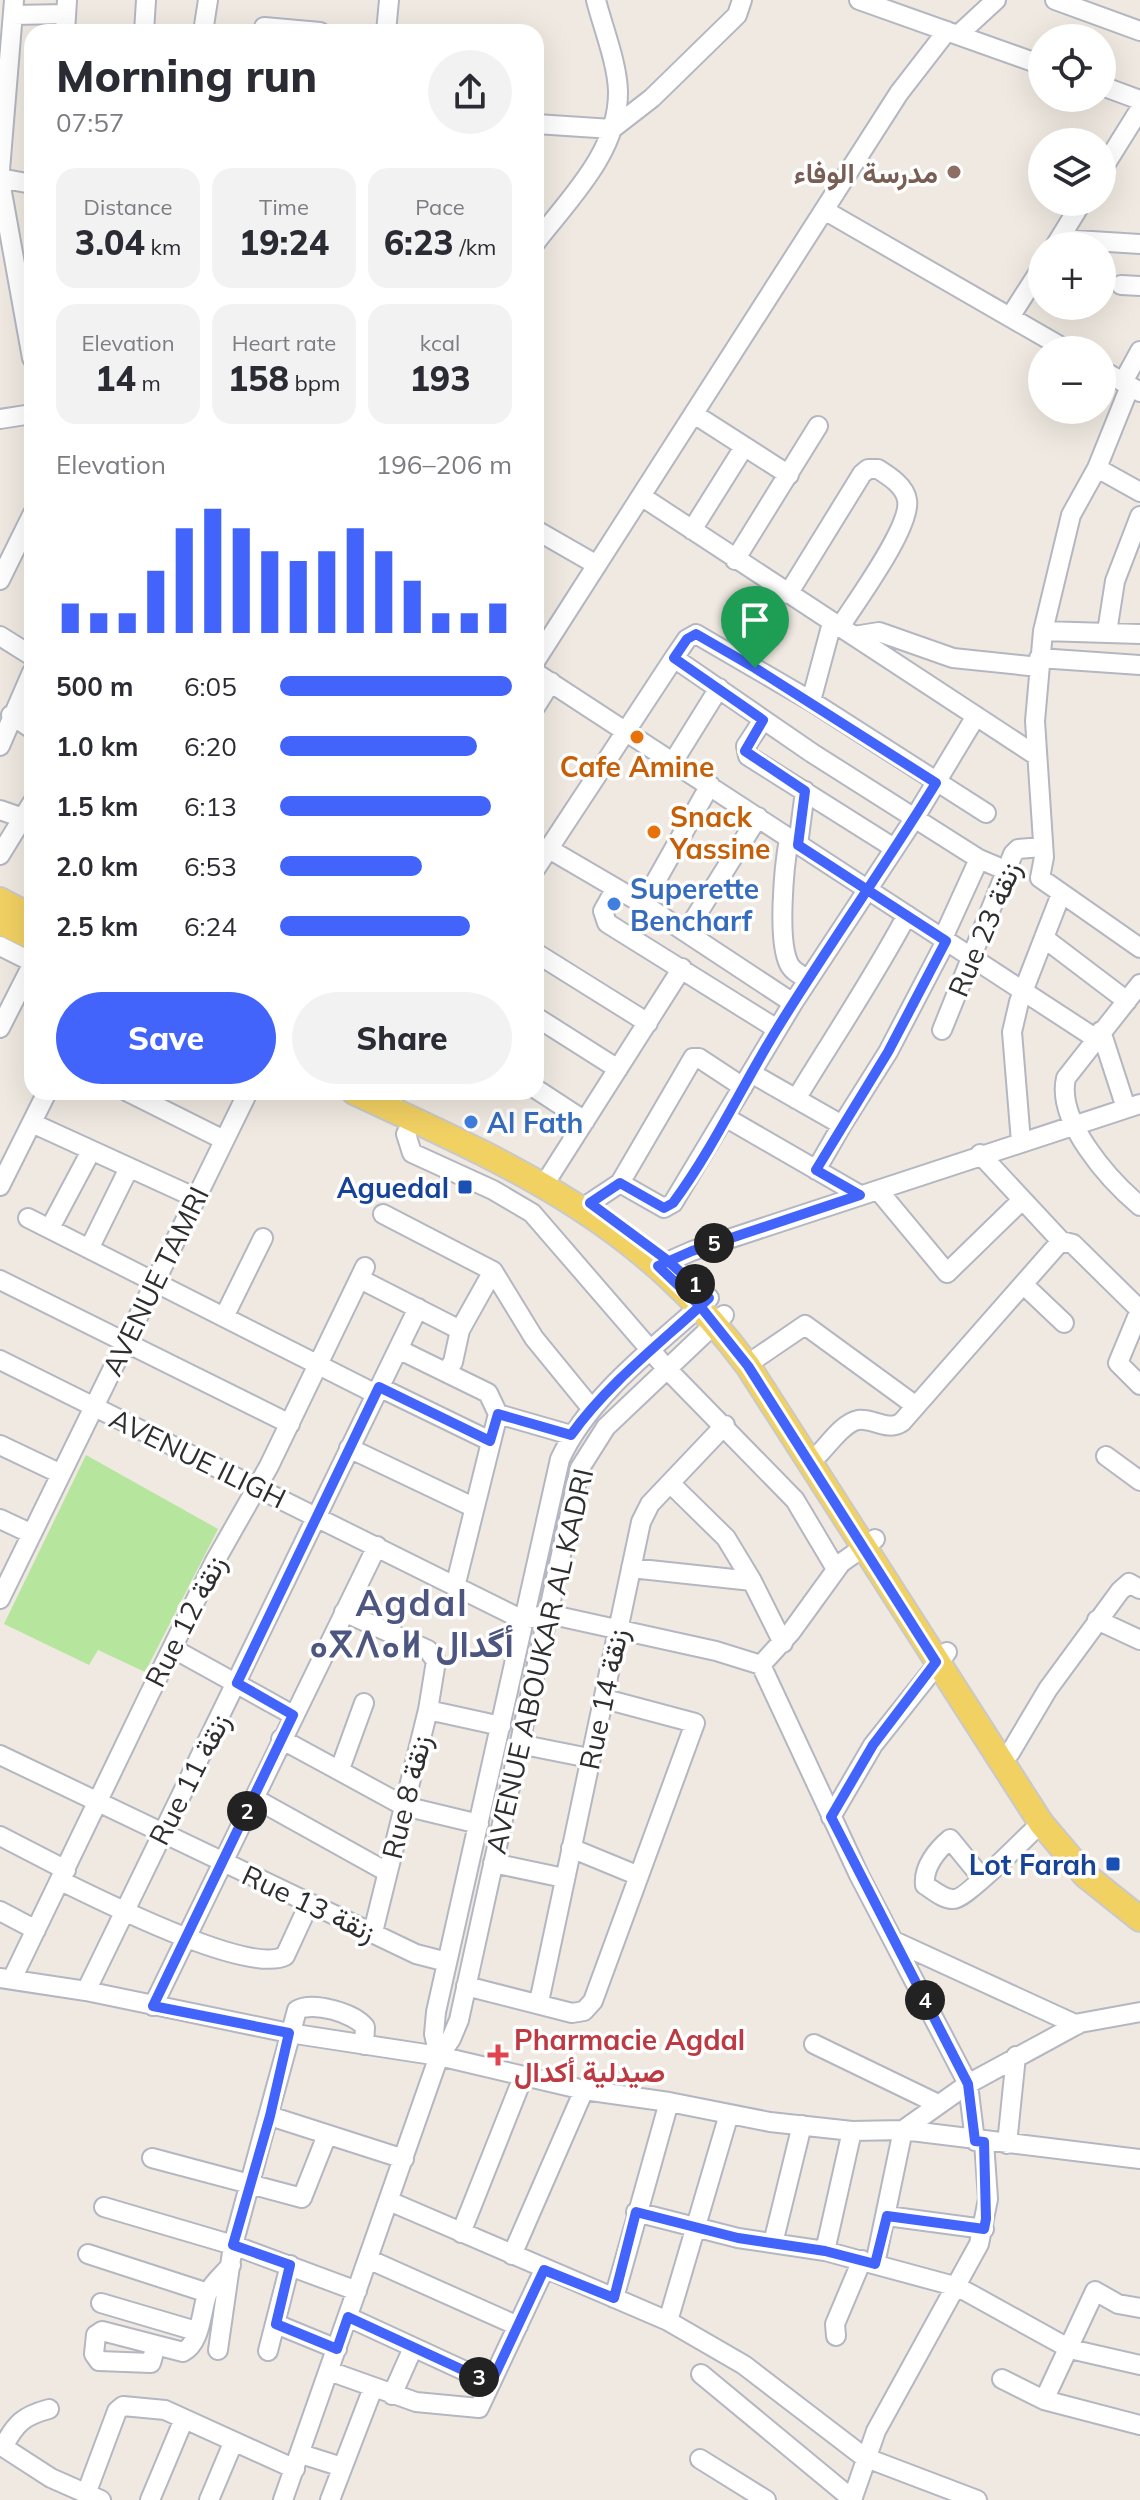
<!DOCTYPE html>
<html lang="en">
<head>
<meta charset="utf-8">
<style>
  :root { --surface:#fff; --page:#f2f2f3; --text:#2b2b33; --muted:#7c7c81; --accent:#4264fb }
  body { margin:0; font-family:Mulish,Vazirmatn,"Noto Sans Tifinagh",sans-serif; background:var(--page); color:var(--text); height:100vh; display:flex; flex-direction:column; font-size:30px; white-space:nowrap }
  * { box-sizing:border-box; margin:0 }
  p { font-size:26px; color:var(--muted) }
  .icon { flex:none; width:44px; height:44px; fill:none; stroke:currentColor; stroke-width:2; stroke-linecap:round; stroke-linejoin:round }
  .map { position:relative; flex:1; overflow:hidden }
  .side { position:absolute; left:24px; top:24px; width:520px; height:1076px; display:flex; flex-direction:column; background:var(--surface); border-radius:24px; box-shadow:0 8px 32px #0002 }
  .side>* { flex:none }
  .buttons { position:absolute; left:1028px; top:24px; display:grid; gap:16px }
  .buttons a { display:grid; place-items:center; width:88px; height:88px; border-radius:50%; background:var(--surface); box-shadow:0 8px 32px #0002; font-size:40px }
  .pin { position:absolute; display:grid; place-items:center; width:68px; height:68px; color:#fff; margin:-82px -34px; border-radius:50% 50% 50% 0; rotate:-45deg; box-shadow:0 0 8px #0007 }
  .pin .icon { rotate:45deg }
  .km { position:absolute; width:40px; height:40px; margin:-20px; border-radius:50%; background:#222; color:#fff; font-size:22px; line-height:40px; text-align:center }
  .round { display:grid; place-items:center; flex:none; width:84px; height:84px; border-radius:42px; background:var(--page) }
  .headline { display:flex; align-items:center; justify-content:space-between; height:136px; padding:0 32px }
  h1 { font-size:44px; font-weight:800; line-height:60px }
  .figures { display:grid; grid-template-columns:repeat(3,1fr); gap:12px; height:136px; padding:8px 32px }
  .figures div { display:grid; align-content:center; border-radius:20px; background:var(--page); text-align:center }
  .figures b { font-size:34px; font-weight:800 }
  .figures small { font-size:22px; font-weight:400 }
  .figures p { font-size:22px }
  .chart { height:224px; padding:16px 32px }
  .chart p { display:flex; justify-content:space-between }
  .chart svg { width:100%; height:144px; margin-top:8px; stroke:var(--accent); stroke-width:6 }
  .action { display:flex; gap:16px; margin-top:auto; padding:16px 32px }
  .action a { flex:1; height:92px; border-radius:48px; background:var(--accent); color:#fff; font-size:32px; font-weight:800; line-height:92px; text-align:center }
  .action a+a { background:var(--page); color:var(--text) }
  ul { padding:0 32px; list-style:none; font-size:26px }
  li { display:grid; grid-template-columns:128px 96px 1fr; align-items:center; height:60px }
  li i { height:20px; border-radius:10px; background:var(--accent) }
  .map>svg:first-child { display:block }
</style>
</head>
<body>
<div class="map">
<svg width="1140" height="2500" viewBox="0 0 1140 2500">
  <rect width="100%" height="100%" fill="#efe9e1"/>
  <path fill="#b6e59e" d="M86 1455 218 1529 145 1672 98 1650 89 1665 4 1624Z"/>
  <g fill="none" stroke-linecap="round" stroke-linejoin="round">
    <g stroke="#b4b7c1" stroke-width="22">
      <path id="minor" d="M859 0 1042 65
        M1055 0 1140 31
        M13 15 66 14
        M264 27 320 32
        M65 32 67 0
        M144 32 146 0
        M203 32 208 0
        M386 32 389 0
        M958 35 996 0
        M1102 86 1140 100
        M536 124 612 129 652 98 737 15 742 0
        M0 170 14 0
        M1102 170 1140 109
        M0 178 32 184
        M0 181 32 358
        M824 210 1067 350
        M1060 239 1140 244
        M536 242C570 198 619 151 618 91 617 62 603 28 596 0
        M1055 246 1082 202
        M1121 285 1140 286
        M1010 317 1042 267
        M1102 370 1140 392
        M1123 382 1140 351
        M1130 386 1097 468 1071 515 1043 631 1035 721 1044 857 1040 878 1140 948
        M694 414 789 475
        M0 419 32 414
        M1097 468 1140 492
        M641 496 854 636 879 632 953 658 1039 667
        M536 530 597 565
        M692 530 744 447
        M735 560 818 426
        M0 580 32 515
        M788 594 862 474 868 469H878C889 476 905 486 907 500 912 526 855 603 840 627
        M1043 631 1140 634
        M1107 632 1115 581 1140 516
        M0 636 32 656
        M854 636 1037 756
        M674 658 812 753 979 859 1005 870
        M1039 658 1140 665
        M536 660 899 93 947 31
        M536 673 1095 1038
        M811 701 832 623
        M536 706 551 682
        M11 715 32 729
        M763 720 746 746 748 756 894 848
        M0 746 32 672
        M673 762 719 688
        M0 810 23 818
        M789 839C784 866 777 940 789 964 793 972 801 975 808 979
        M798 845 805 791
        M549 849 643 904 793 1003
        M0 855 32 803
        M536 868 674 658 687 639 696 634 811 701 986 813
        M616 888 603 911 607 923 777 1029
        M643 904 710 785
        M686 932 758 817
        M943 938 979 859
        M1044 938 1127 1001
        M0 946 32 962
        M536 953 648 1023
        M1140 984 1066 1078C1056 1121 1109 1180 1140 1206
        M536 1017 618 1069
        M0 1028 32 965
        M942 1030 1013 854 1018 849 1042 847
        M1101 1031 1126 1108
        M751 1073 842 1125 888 1052 946 941
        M536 1089 585 1121
        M128 1092 224 1140
        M393 1097 395 1092
        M796 1099C833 1038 873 979 907 915
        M725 1117 860 1195
        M414 1120 406 1134 412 1153 493 1190 532 1213 666 1368 795 1500 836 1569
        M32 1123 196 1198
        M1021 1142 1012 1032 1019 1002 1061 894
        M980 1154 1061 1241 1073 1244 1140 1310
        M816 1170 842 1125
        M549 1177 682 968
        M620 1183 664 1208 673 1203 793 1003 914 819 976 716
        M0 1186 47 1092
        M878 1190 947 1273 1021 1201
        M590 1203 620 1183 693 1058H699L743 1087
        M383 1214 493 1271
        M28 1218 376 1394
        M50 1228 91 1151
        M89 1249 129 1168
        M658 1266 692 1251 1140 1104
        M0 1280 290 1424
        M362 1280 460 1330 453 1362 446 1372
        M1024 1285 1064 1323
        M1140 1310 1118 1363 1140 1385
        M224 1317 263 1238
        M460 1330 493 1271 534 1338 592 1409
        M398 1349 488 1393 498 1414 571 1435
        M758 1357 805 1325 916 1406
        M0 1360 523 1620 548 1614 716 1651 761 1665 859 1875 968 2084 975 2141
        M379 1387 490 1441
        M0 1445 61 1474
        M349 1448 473 1507
        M819 1454C829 1444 843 1423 858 1420 874 1418 888 1432 902 1422L1061 1241
        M1106 1456 1140 1481
        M671 1484 726 1538 752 1581 783 1643
        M0 1519 32 1534
        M631 1568 752 1581
        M455 1587 498 1414
        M0 1599 248 1092
        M344 1612 428 1650 436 1661 428 1710 373 1932
        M1097 1620 1140 1640
        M172 1648 293 1715
        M761 1665 791 1632 841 1563 875 1539
        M428 1710 501 1726
        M281 1739 404 1806 479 1824
        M519 1744 589 1758
        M1010 1753 1048 1689 1120 1591 1129 1583 1140 1589
        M0 1755 416 1954 447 1962
        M340 1769 364 1703
        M254 1798 387 1872
        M831 1817 873 1745 947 1652
        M0 1836 66 1870
        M571 1848 639 1876
        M493 1863 564 1878
        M982 1878 950 1839C937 1850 923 1867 925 1885 933 1890 944 1900 954 1899 966 1899 1028 1835 1041 1823
        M61 1881C100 1900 248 1975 285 1956L309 1904
        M0 1911 36 1930
        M894 1941 1077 2025
        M0 1978 86 1991 289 2033 439 2056 584 2090 669 2102 770 2122 852 2131 903 2130 1140 2159
        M12 1979 148 1697 214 1563 269 1466 365 1267
        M466 1986 572 2013 584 2011 593 2001 695 1723 605 1699
        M86 1991 418 1308
        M539 2002 641 1522 650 1504 725 1425
        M153 2006 377 1546
        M814 2044 938 2104
        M439 2056 434 2034 436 2012 560 1459C590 1394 658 1345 709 1298
        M270 2116 404 2159
        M1007 2144 1016 2056
        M152 2158 302 2198 327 2135
        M389 2201 668 2321 744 2365 864 2457 977 2500
        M104 2207 233 2245 357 2291
        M636 2212 738 2238 825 2251 958 2287 1070 2349 1140 2365
        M887 2216 984 2229
        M461 2233 523 2077
        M773 2243 802 2125
        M825 2251 852 2131
        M88 2254 208 2293
        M512 2255 584 2090
        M368 2259 518 2326
        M875 2264 903 2130 968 2084 1080 2023 1140 2012
        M614 2298 669 2102
        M101 2303 196 2331
        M348 2317 491 2383
        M668 2321 729 2114
        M276 2324 337 2349
        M836 2336 835 2324 862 2260
        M156 2345 151 2363 99 2361 94 2354 96 2335 102 2331 183 2352C201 2343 201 2312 207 2295 211 2284 224 2274 231 2265
        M218 2350 233 2245 297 2010C313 2001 354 2013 365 2027L364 2045
        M268 2351 290 2265
        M329 2371 416 2402 479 2408 544 2270
        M701 2374 852 2499
        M1002 2379 1044 2400 1095 2291 1118 2304 1140 2308
        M392 2395 413 2348
        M1044 2400 1140 2425
        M0 2445 51 2478 101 2500
        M3 2447C16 2423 23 2416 49 2409
        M301 2454 342 2467
        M700 2459 766 2500
        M86 2494 117 2411 123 2406 165 2410 295 2469
        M150 2500 184 2419
        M209 2500 233 2443
        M283 2500 439 2056 451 2039 459 2020 580 1468 606 1427 724 1315
        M330 2500 373 2388
        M852 2500 876 2431 979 2244 988 2199 984 2142"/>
    </g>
    <g stroke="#c9c9c9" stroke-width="28">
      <path id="major" d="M0 900 32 917
        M0 922 32 937
        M354 1092C513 1166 640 1220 748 1366L1041 1823 1085 1875 1140 1919"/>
    </g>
    <use href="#minor" stroke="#fff" stroke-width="18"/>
    <use href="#major" stroke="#f2d163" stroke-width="24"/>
  </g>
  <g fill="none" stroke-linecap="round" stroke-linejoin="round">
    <g stroke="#fff" stroke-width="16">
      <path id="route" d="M755 668 936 783C885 866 828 946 777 1029 742 1086 713 1149 673 1203L664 1208 620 1183 590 1203 667 1260 709 1298C663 1341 608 1383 571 1435L498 1414 490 1441 379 1387 237 1683 293 1715 153 2006 289 2033 270 2116 233 2245 290 2265 276 2324 337 2349 348 2317 491 2383 544 2270 614 2298 636 2212 738 2238 825 2251 875 2264 887 2216 984 2229 986 2219 984 2142 975 2141 968 2084 831 1817 873 1745 936 1662 748 1366 700 1306 658 1266 692 1251 860 1195 816 1170 888 1052 946 941 798 845 805 791 745 751 763 720 674 658 687 639 696 634 755 668"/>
    </g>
    <use href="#route" stroke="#4264fb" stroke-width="10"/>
  </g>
  <circle fill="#8d6e63" stroke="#fff" stroke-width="3" cx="954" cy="172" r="8"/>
  <g fill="#e8710a" stroke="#fff" stroke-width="3">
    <circle cx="637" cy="737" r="8"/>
    <circle cx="654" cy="832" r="8"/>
  </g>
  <g fill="#3f7fe0" stroke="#fff" stroke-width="3">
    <circle cx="614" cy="904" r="8"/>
    <circle cx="471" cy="1122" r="8"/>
  </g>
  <g fill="#1a4fb4" stroke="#fff" stroke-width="3">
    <rect x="457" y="1179" width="16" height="16" rx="4"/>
    <rect x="1105" y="1856" width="16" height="16" rx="4"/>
  </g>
  <path fill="#e0444e" stroke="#fff" stroke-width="3" d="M494 2043h8v8h8v8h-8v8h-8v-8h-8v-8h8z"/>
  <g text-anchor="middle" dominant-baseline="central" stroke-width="7" stroke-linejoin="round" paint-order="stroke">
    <g font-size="28" font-weight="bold" fill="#785e54" stroke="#fff" text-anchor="end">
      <text x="938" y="172">مدرسة الوفاء</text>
    </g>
    <g font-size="28" font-weight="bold" fill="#c56008" stroke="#fff">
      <text x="637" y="766">Cafe Amine</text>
      <text x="670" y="816" text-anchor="start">Snack<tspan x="670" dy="32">Yassine</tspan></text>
    </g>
    <g font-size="28" font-weight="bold" fill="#366cbe" stroke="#fff" text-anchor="start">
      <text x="630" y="888">Superette<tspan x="630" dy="32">Bencharf</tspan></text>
      <text x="487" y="1122">Al Fath</text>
    </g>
    <g font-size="28" fill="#2e2e2e" stroke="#fff">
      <text transform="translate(984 929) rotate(-67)">Rue 23 زنقة</text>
      <text transform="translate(155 1281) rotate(-64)">AVENUE TAMRI</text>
      <text transform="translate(198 1458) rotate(26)">AVENUE ILIGH</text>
      <text transform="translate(185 1621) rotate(-63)">Rue 12 زنقة</text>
      <text transform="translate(539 1661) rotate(-77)">AVENUE ABOUKAR AL KADRI</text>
      <text transform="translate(603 1699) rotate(-78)">Rue 14 زنقة</text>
      <text transform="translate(189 1779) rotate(-63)">Rue 11 زنقة</text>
      <text transform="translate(406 1797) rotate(-76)">Rue 8 زنقة</text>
      <text transform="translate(309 1903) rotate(25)">Rue 13 زنقة</text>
    </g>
    <g font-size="28" font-weight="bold" fill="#164399" stroke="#fff" text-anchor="end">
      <text x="449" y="1187">Aguedal</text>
      <text x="1097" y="1864">Lot Farah</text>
    </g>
    <g font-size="28" font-weight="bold" fill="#be3a42" stroke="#fff" text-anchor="start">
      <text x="514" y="2039">Pharmacie Agdal<tspan x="514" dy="32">صيدلية أكدال</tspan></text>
    </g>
    <g font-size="36" font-weight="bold" letter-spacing="2" fill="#4d5680" stroke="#fff">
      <text x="412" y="1602">Agdal<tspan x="412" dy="41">ⴰⴳⴷⴰⵍ أگدال</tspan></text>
    </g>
  </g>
</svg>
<div class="buttons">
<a><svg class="icon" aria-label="locate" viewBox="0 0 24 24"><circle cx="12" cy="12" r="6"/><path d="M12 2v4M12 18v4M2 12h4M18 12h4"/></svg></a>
<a><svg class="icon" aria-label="layers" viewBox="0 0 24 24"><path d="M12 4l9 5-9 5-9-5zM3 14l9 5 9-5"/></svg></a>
<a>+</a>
<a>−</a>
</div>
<div class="pin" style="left:755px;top:668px;background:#1e9e55"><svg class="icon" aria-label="arrive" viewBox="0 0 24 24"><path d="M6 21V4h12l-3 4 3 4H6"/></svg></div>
<b class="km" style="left:695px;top:1284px">1</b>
<b class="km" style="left:247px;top:1811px">2</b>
<b class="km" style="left:479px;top:2377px">3</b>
<b class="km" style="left:925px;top:2000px">4</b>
<b class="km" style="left:714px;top:1243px">5</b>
<section class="side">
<div class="headline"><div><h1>Morning run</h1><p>07:57</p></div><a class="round"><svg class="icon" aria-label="share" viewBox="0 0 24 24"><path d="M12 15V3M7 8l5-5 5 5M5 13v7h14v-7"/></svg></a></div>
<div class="figures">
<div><p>Distance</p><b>3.04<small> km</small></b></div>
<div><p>Time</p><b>19:24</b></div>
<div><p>Pace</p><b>6:23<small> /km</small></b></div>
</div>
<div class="figures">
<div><p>Elevation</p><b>14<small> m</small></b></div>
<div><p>Heart rate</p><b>158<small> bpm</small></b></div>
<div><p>kcal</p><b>193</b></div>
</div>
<div class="chart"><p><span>Elevation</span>196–206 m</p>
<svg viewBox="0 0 160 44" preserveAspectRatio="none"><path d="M5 44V35M15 44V38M25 44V38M35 44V25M45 44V12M55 44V6M65 44V12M75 44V19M85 44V22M95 44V19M105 44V12M115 44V19M125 44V28M135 44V38M145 44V38M155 44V35"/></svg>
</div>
<ul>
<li><b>500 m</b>6:05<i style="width:100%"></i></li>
<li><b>1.0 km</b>6:20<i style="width:85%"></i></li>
<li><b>1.5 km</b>6:13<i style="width:91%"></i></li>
<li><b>2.0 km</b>6:53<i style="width:61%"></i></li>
<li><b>2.5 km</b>6:24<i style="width:82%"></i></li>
</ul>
<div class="action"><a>Save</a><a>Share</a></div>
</section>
</div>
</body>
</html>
